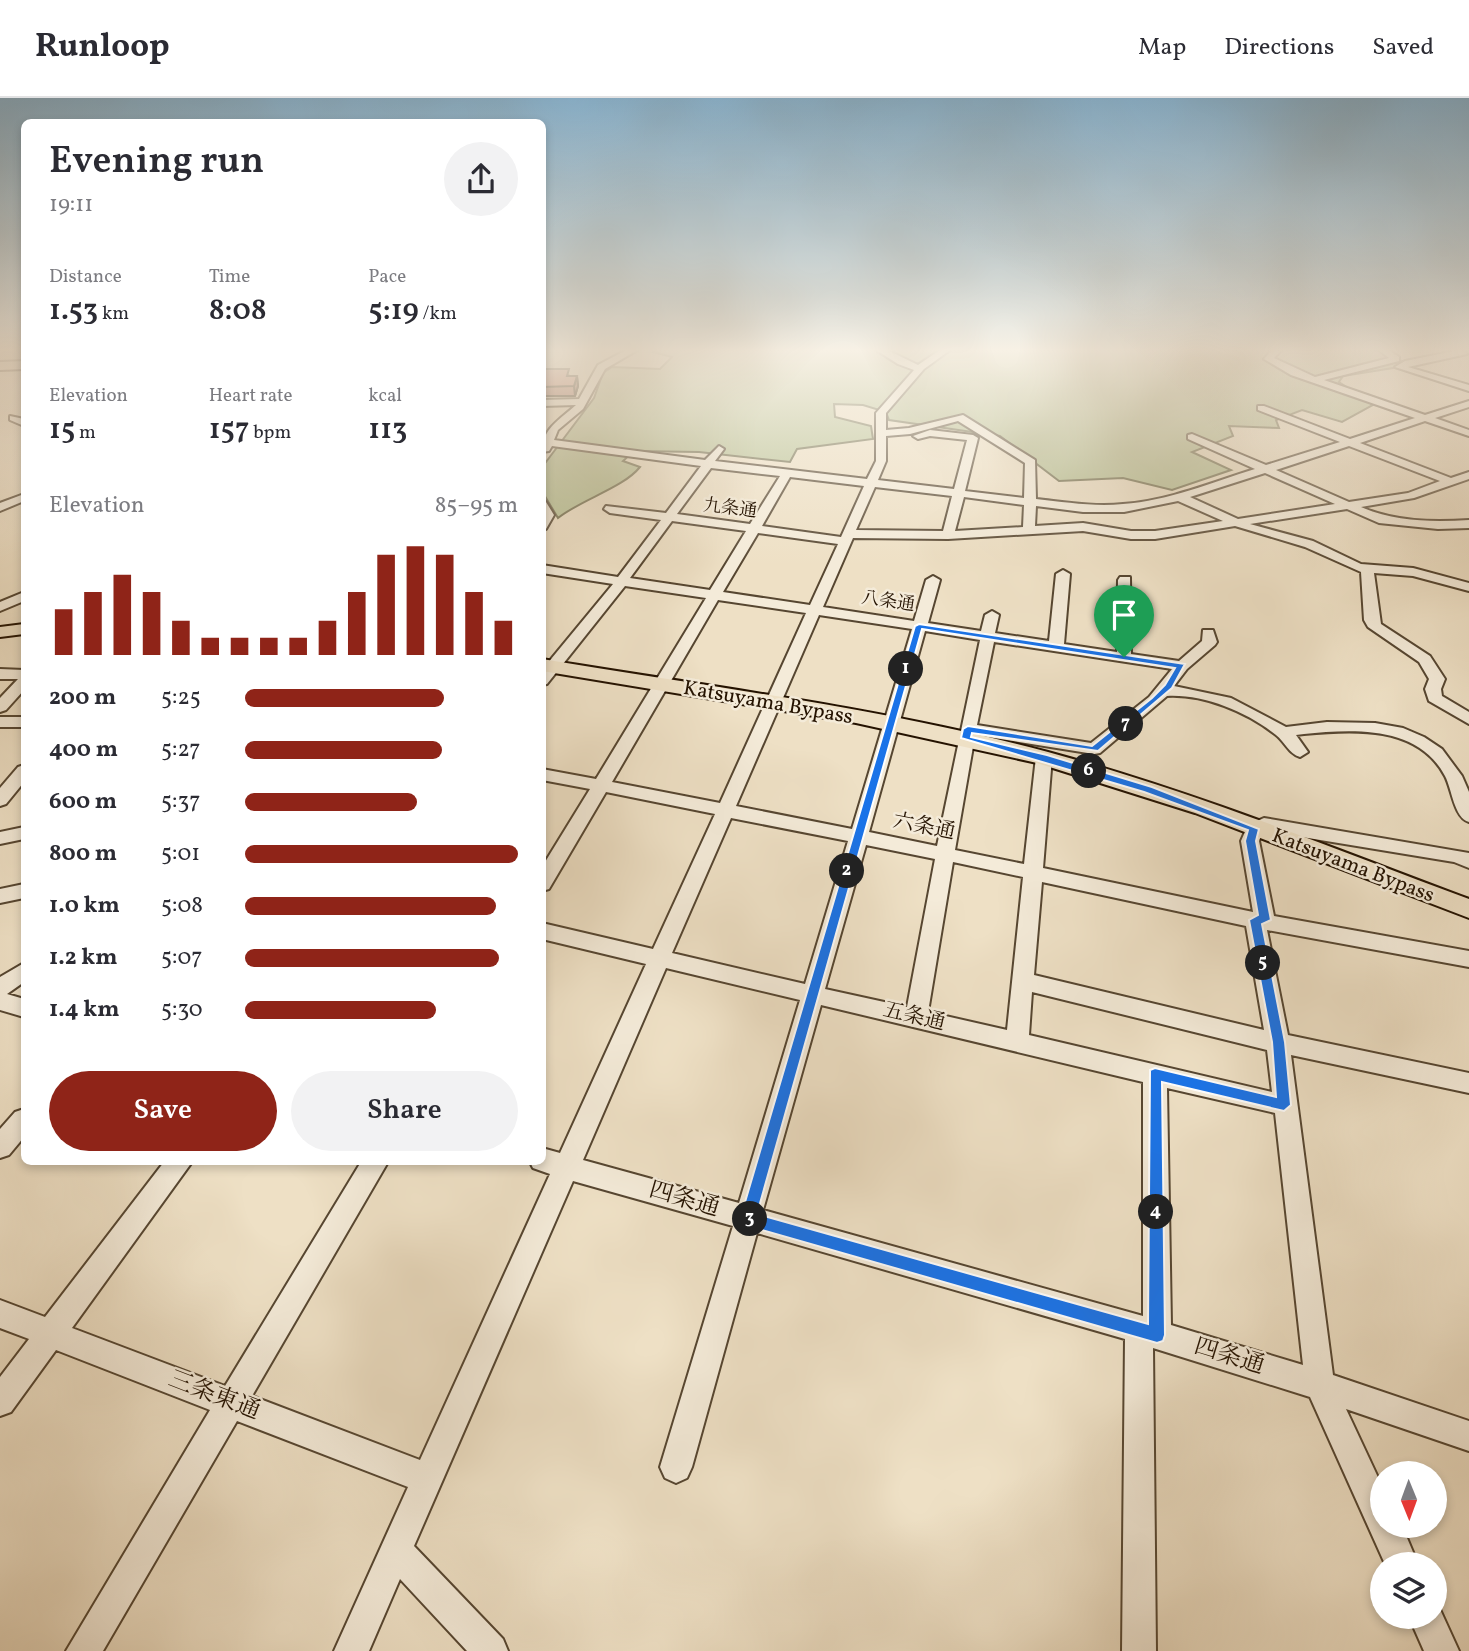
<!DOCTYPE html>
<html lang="en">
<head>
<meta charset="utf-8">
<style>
  :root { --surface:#fff; --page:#f2f2f3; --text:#2b2b33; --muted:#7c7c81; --line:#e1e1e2; --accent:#8f2418 }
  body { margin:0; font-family:Vollkorn,"Noto Serif JP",serif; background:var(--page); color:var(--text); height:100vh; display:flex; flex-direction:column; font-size:26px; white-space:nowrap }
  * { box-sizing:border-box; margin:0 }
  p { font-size:23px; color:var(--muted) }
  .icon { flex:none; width:38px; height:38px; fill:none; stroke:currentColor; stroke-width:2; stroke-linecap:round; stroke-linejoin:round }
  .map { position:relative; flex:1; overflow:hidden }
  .sheet { position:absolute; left:21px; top:21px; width:525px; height:1046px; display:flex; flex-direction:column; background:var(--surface); border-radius:10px; box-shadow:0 4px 10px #0003 }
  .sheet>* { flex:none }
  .needle { width:46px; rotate:179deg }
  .fabs { position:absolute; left:1370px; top:1363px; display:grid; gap:14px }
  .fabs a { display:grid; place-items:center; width:77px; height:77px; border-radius:50%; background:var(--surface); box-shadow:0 4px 10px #0003; font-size:35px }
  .pin { position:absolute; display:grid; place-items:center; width:60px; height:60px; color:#fff; margin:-72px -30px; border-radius:50% 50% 50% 0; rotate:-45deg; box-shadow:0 0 7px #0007 }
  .pin .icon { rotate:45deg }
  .km { position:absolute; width:35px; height:35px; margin:-18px; border-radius:50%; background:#222; color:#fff; font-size:19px; line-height:35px; text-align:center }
  .round { display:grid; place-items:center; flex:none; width:74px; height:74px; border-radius:37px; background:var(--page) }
  .overview { display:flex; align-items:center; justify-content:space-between; height:119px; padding:0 28px }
  h1 { font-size:38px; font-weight:600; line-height:52px }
  .metrics { display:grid; grid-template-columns:repeat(3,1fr); gap:10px; height:119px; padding:7px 28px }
  .metrics div { display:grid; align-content:center }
  .metrics b { font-size:30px; font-weight:600 }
  .metrics small { font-size:19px; font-weight:400 }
  .metrics p { font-size:19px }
  .chart { height:196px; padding:14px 28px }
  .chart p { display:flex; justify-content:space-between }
  .chart svg { width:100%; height:126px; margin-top:7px; stroke:var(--accent); stroke-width:6 }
  .action { display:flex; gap:14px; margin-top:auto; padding:14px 28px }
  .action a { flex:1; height:80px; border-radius:42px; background:var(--accent); color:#fff; font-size:28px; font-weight:600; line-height:80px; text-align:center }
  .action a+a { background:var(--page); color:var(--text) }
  ul { padding:0 28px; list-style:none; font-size:23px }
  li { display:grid; grid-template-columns:112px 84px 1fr; align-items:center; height:52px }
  li i { height:18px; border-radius:9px; background:var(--accent) }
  header { display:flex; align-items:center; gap:42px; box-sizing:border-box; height:98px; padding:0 35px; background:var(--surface); border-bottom:2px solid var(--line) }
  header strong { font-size:33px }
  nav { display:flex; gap:38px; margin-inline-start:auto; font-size:24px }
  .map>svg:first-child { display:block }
</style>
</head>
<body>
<header>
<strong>Runloop</strong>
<nav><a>Map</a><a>Directions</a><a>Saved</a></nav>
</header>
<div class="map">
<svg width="1469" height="1553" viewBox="0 0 1469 1553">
  <rect width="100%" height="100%" fill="#eee0c5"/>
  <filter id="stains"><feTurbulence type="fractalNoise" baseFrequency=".00286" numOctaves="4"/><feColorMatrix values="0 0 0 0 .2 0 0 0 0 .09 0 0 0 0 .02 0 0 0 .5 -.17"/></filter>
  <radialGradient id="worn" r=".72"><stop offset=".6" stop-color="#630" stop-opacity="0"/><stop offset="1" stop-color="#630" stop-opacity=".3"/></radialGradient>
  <path fill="#b8c295" stroke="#6e6a4a" stroke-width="2" d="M661 250H1383L1403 264 1393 270 1343 278 1339 284 1373 307 1342 324 1302 312 1276 322 1279 330 1229 328 1233 338 1192 354 1231 372 1172 392 1123 380 1059 383 1000 338 889 322 886 314 863 307 834 306 835 319 871 328 873 341 797 351 790 364 699 354 634 353 623 363 640 369C623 390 582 401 558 420L543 395V368L594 300 603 275 612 269 660 271 672 259 653 254Z"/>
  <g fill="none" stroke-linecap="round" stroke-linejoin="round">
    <g stroke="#564631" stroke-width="4">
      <path id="minor" d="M630 250H641L605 271 583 311 558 332 554 342 705 362 719 348 724 351 715 363 867 381 876 363V315L914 272 898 266 873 250H883L918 267 943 250H953L924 271 886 315V332L909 330 963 317 1035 362 1036 401C1065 404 1094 409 1123 406 1168 403 1213 384 1255 371L1188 341V337L1192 336 1266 367 1340 344 1258 312V308H1264L1350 341 1415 320 1291 277 1264 261 1274 250H1283L1274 260 1315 279 1389 260 1376 250H1386L1399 259V263L1324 282 1425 317 1469 303V309L1435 320 1469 332V338L1425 323 1360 345 1451 380 1469 374V381L1414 400 1361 409C1395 424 1433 424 1469 422V430L1438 431 1379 425 1347 411 1250 426 1313 443 1361 466 1413 470 1469 485V493L1413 478 1374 475 1381 526 1430 558 1445 581 1441 591 1442 598 1469 614V626L1429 603 1425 591 1429 581 1419 564 1368 529 1364 522 1361 474 1305 449 1235 428 1155 441H1131L1083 433 948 441 853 440 823 509 914 523 926 482 933 478 940 482 928 525 981 533 985 517 992 513 999 517 995 535 1049 543 1056 476 1063 472 1070 476 1064 546 1117 554 1118 482 1120 479H1130L1131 556 1179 563 1202 543 1203 532H1213L1217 544 1215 547 1187 571 1174 588 1231 600 1286 629 1327 624 1375 625 1403 630 1424 639 1442 651 1462 678 1469 694V724C1454 720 1452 691 1445 678 1418 627 1353 631 1304 636L1296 637 1308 654 1300 659C1289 656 1285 644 1276 637 1247 614 1204 596 1167 598L1100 655 1094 656 975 637 955 752 1024 766 1036 659 1044 654 1052 659 1043 770 1253 814 1241 743 1248 727 1264 720 1469 755V770L1454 764 1266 733 1262 735 1259 743 1274 818 1469 853V869L1267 832 1288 937 1469 975V995L1291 957 1333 1277 1469 1323V1353L1346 1311 1382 1388V1428H1402L1418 1466H1385L1310 1299 1153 1250 1156 1553H1122L1125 1241 757 1135 692 1369 687 1380 676 1385 665 1380 660 1369 733 1128 573 1083 414 1448 503 1541 508 1553H467L400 1481 369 1553H334L408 1389 237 1323 103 1553H66L210 1312 56 1252 11 1314 0 1318V1279L29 1241 0 1230V1202L45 1219 164 1064H192L72 1230 225 1288 361 1064H388L252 1298 420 1362 550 1076 533 1070 530 1064H542V1050L560 1055 646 866 542 841V825L653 851 715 716 606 694 549 791 542 793V769L590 691 542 682V671L596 681 706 500 625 488 547 586 542 587V572L613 486 542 475V467L618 479 661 422 610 415 604 411 606 408 666 415 701 368 552 348 549 353 542 354C542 331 559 322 576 307L542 308V302L579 301 598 267ZM958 323 1025 365 1024 400 965 393 978 340 973 337 930 332 913 338 918 341 930 338 967 342 954 391 878 382 886 363V338L910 336ZM1349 348 1440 383 1408 395 1349 404 1276 372ZM711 370 780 378 750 426 677 416ZM1265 375 1335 406 1238 421 1190 399ZM790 379 864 388 841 439 762 428ZM875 389 952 398 943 433 856 432ZM964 399 1024 407 1023 429 955 433ZM1178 403 1223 423 1155 433H1131L1083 425 1035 428 1036 408 1083 414H1124ZM672 423 746 433 710 492 630 480ZM758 435 838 446 810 507 723 494ZM718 502 806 515 720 705 612 684ZM819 517 912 531 852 731 736 708ZM925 533 980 542 937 748 869 734ZM994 544 1172 571 1149 599 1091 645 977 627ZM731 720 848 743 805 886 672 855ZM866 747 935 761 907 909 825 891ZM953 764 1023 779 1007 932 928 914ZM1042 784 1246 828 1264 932 1034 877ZM666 870 800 902 739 1105 583 1062ZM1032 894 1267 952 1272 994 1029 937ZM821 907 1143 984V1218L763 1112ZM1167 990 1275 1015 1303 1267 1171 1227Z
        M1464 251 1467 256 1408 269 1469 287V293L1395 269 1405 263Z
        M10 318 24 321V328L10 322Z
        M24 396V403L0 413V405Z
        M542 403 546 404 554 417 546 431 542 432Z
        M24 494V503L0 513V504Z
        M0 571 24 572V592L6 612 0 614V600L18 581H0Z
        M0 619H24V629H0Z
        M24 667V684L6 706 0 708V690L18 669Z
        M24 729V741L0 746V734Z
        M24 786V800L0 805V791Z
        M24 865V884L7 896 24 901V919L0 912V879Z
        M24 1011V1039L9 1057 0 1060V1031L15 1014Z
        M1435 1506 1438 1507 1459 1553H1424L1409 1519H1435Z"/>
    </g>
    <g stroke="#241200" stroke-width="4">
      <path id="major" d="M24 526V536L0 539V529Z
        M542 561C711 589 883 610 1048 654 1192 693 1330 749 1469 801V820L1195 715 1037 665 856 625 542 573Z"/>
    </g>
    <g stroke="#241200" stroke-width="4">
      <path id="highway" d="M24 263V271L0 272V264Z"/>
    </g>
    <use href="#minor" fill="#f4ebd9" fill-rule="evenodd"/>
    <use href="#major" fill="#eee0c5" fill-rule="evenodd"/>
    <use href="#highway" fill="#eee0c5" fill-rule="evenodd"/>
  </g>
  <path fill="#b37263" stroke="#241200" stroke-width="2" d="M542 271 570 278H577L578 288 575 298H542Z"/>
  <path fill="#925c50" stroke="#241200" stroke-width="2" d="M577 278 578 288 575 298 574 288Z"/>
  <path fill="#d08473" stroke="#241200" stroke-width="2" d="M542 271H569L567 278H577L574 288 542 289Z"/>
  <linearGradient id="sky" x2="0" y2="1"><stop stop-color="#89b7d6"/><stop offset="0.54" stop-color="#f7f1e5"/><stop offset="1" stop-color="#f7f1e5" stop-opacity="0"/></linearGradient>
  <rect width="1469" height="467" fill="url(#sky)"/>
  <path fill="#1a73e8" stroke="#fff" stroke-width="2" fill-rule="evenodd" d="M919 526 1185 566 1172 590 1098 653 972 635 971 639 1047 657 1152 689 1259 731 1256 743 1271 822 1262 826 1285 944 1291 1007 1284 1013 1162 984 1165 1237 1163 1243 1157 1245 748 1128 743 1126 740 1121 915 528ZM922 531 1175 570 1165 587 1152 600 1092 648 968 628 963 631 961 640 1144 694 1248 732 1245 743 1258 817 1249 822 1272 944 1276 999 1155 970 1150 972 1148 1226 757 1116Z"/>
  <g text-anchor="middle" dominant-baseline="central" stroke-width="5" stroke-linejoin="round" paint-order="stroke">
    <g font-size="18" fill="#241200" stroke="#f4ebd9">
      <text transform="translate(730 411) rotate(7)">九条通</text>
      <text transform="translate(888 504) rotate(8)">八条通</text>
    </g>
    <g font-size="21" fill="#241200" stroke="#f4ebd9">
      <text transform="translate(768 605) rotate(10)">Katsuyama Bypass</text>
      <text transform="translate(924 729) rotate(11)">六条通</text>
      <text transform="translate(1353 768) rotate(21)">Katsuyama Bypass</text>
      <text transform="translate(914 919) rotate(13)">五条通</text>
    </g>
    <g font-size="24" fill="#241200" stroke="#f4ebd9">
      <text transform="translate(684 1102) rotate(16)">四条通</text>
      <text transform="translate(1229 1259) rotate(17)">四条通</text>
      <text transform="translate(214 1298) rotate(21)">三条東通</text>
    </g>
  </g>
  <rect width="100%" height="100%" filter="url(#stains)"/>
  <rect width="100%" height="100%" fill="url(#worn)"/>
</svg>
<div class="fabs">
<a><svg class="needle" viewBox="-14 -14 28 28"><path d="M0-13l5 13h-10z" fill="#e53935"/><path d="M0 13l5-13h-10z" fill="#7c7c81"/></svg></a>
<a><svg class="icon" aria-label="layers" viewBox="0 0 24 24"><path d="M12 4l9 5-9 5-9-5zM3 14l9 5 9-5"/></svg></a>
</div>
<div class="pin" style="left:1124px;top:559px;background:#1e9e55"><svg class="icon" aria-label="arrive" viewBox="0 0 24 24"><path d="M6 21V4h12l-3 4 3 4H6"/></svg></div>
<b class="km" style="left:906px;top:571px">1</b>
<b class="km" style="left:847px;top:773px">2</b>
<b class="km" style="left:750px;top:1121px">3</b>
<b class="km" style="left:1156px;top:1114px">4</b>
<b class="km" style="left:1263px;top:865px">5</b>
<b class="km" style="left:1089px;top:673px">6</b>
<b class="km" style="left:1126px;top:626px">7</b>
<section class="sheet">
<div class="overview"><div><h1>Evening run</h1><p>19:11</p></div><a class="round"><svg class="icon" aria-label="share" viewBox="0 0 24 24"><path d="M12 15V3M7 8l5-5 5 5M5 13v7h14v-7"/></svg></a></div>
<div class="metrics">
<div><p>Distance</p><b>1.53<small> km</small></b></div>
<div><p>Time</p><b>8:08</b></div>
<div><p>Pace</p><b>5:19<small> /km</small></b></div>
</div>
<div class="metrics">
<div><p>Elevation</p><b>15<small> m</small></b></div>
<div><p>Heart rate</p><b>157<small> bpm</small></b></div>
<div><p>kcal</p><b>113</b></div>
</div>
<div class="chart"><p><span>Elevation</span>85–95 m</p>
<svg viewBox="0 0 160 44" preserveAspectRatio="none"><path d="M5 44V28M15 44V22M25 44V16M35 44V22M45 44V32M55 44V38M65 44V38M75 44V38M85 44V38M95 44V32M105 44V22M115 44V9M125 44V6M135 44V9M145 44V22M155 44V32"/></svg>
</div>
<ul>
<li><b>200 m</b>5:25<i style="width:73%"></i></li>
<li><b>400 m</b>5:27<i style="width:72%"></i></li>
<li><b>600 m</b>5:37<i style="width:63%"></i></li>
<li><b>800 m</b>5:01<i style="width:100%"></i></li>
<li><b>1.0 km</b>5:08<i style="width:92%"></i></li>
<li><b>1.2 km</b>5:07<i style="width:93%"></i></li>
<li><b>1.4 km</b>5:30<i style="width:70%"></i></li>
</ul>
<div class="action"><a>Save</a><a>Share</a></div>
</section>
</div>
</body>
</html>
